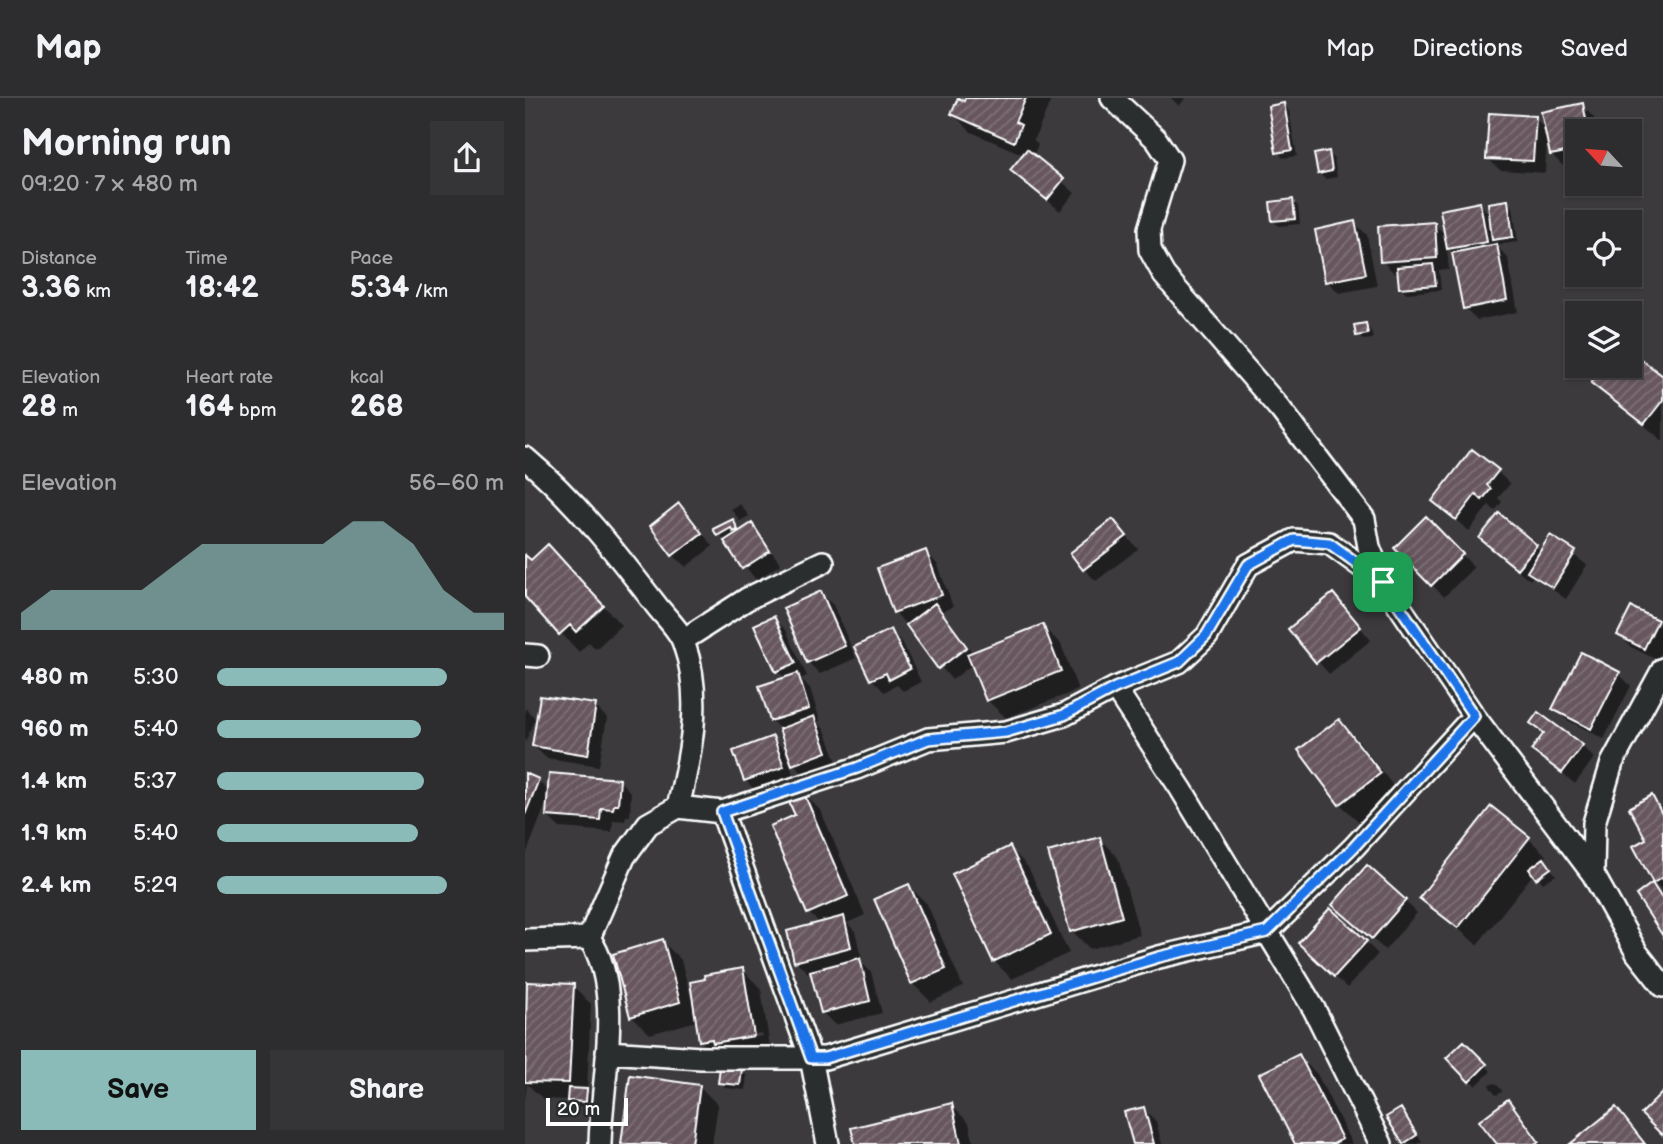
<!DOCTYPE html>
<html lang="en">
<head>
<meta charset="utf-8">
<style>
  :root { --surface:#2d2c2e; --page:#353436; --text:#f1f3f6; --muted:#a7a7aa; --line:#48484a; --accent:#8bbbb9 }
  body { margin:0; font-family:"Balsamiq Sans",sans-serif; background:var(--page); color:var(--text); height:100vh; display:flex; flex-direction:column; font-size:26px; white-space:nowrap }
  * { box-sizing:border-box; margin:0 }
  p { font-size:23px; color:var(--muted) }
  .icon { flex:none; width:38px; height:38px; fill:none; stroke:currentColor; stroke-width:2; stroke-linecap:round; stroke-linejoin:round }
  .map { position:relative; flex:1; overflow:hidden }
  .sheet { display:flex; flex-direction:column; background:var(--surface); width:525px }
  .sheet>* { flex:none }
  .needle { width:46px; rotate:296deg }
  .controls { position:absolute; left:1040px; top:21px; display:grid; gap:14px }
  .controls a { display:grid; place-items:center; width:77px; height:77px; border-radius:0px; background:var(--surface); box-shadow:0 2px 5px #0004,0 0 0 2px var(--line); font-size:35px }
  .scale { position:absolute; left:21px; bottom:18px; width:82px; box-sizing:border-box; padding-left:7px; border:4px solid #fff; border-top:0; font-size:19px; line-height:24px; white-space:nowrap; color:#fff; -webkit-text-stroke:5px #2a2d2e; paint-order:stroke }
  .pin { position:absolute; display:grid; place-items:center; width:60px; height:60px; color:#fff; margin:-30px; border-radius:14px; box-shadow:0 4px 10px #0006 }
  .round { display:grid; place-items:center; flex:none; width:74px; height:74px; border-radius:0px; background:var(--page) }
  .summary { display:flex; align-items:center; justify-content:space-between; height:119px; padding:0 21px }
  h1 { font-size:38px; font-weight:600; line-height:52px }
  .metrics { display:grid; grid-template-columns:repeat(3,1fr); gap:10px; height:119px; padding:7px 21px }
  .metrics div { display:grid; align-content:center }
  .metrics b { font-size:30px; font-weight:600 }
  .metrics small { font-size:19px; font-weight:400 }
  .metrics p { font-size:19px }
  .chart { height:196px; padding:14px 21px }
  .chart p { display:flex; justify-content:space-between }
  .chart svg { width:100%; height:126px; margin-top:7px; fill:var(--accent); opacity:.7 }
  .primary-button { display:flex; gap:14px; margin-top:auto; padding:14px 21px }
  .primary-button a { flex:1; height:80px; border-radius:0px; background:var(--accent); color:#111; font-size:28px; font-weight:600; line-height:80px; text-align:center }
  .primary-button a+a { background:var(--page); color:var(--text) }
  ul { padding:0 21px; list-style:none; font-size:23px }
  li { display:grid; grid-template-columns:112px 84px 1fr; align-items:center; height:52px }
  li i { height:18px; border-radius:9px; background:var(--accent) }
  header { display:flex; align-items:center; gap:42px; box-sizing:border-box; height:98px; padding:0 35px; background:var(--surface); border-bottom:2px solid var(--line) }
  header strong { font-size:33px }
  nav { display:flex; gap:38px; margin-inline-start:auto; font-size:24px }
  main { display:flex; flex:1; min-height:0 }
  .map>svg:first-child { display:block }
</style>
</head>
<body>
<header>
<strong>Map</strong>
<nav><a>Map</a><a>Directions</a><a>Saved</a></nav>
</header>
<main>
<section class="sheet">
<div class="summary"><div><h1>Morning run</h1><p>09:20 · 7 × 480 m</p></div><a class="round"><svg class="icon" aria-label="share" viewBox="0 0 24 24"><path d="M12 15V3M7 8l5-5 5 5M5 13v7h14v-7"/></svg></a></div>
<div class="metrics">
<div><p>Distance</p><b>3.36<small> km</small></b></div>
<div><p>Time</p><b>18:42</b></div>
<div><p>Pace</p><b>5:34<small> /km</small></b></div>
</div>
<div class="metrics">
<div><p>Elevation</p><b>28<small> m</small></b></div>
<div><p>Heart rate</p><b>164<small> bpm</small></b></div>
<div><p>kcal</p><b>268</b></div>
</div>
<div class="chart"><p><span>Elevation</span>56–60 m</p>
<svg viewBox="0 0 160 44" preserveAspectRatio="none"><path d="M0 44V38L10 30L20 30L30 30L40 30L50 22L60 14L70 14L80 14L90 14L100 14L110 6L120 6L130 14L140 30L150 38L160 38V44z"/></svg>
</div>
<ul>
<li><b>480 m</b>5:30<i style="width:80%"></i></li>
<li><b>960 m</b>5:40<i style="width:71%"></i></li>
<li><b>1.4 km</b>5:37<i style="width:72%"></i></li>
<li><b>1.9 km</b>5:40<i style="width:70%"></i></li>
<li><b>2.4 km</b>5:29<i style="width:80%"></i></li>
</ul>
<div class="primary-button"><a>Save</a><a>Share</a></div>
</section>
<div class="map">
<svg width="1138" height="1046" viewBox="0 0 1138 1046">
  <defs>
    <pattern id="building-hatch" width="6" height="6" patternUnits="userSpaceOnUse" patternTransform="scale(1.75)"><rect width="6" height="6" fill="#67575f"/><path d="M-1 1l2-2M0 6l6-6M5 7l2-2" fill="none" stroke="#7e7077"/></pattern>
  </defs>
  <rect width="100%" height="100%" fill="#3c3a3d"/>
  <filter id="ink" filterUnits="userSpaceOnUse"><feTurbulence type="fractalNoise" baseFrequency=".0143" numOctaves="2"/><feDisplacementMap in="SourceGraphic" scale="14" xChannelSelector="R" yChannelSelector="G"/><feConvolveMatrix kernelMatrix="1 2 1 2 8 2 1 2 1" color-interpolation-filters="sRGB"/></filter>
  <g filter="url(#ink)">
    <path fill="#0007" fill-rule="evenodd" d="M442 0H527L509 42 513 47 508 58 550 95 535 113 487 72 499 57 446 34 428 16Z
      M646 0H661L654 8Z
      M759 7 764 13 772 58 758 60 753 54Z
      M1057 7 1069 20 1072 33H1052V66L1039 69 1026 56 1022 41 1020 75 975 72 962 60 1010 20 1021 31Z
      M803 55 809 61 812 79 800 81 794 75Z
      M767 103 773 108 775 126 754 128 748 123Z
      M983 104 988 109 993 144 971 147 983 160 993 214 952 222 940 210 929 156 922 149 924 172H914L916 192 882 195 876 190 874 175H869L857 163 909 126 922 138 955 106 966 118Z
      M830 125 842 137 852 188 814 195 802 183Z
      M841 227 846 233 848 241 838 242 832 237Z
      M1056 268H1068L1065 273Z
      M1081 268H1104L1138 280V343L1068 285Z
      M973 374 985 386 973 400 977 404 970 413 964 407 944 433 909 403Z
      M215 406 224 418 215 423 206 411Z
      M154 407 188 448 161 469 148 457Z
      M901 420 949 469 919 499 871 450Z
      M588 423 613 451 571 483 559 471Z
      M207 424 216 434 226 427 256 466 231 482 191 431Z
      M1026 440 1062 467 1041 501 1008 478 1005 482 968 452 1011 448 1017 454Z
      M401 454 413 467 428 509 416 514 448 555 517 528 536 546 553 592 481 620 462 602 448 566 427 582 370 514 354 471Z
      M0 459 6 464 41 467 96 527 71 551 64 544 54 554 0 497Z
      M296 495 308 507 331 560 295 576 283 564Z
      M808 497 846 542 804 576 765 531Z
      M1106 511 1138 530V549L1132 562 1106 549 1094 537Z
      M248 520 261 532 282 578 276 581 285 590 295 623 292 624 300 632 313 666 281 679 269 666 257 633 246 622 261 581 253 573 232 528Z
      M366 533 378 546 396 584 378 593 372 587 359 594 347 581 331 550Z
      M1057 557 1094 576 1106 588 1079 641 1042 622 1029 610Z
      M70 608 82 620 74 668 21 660 9 648Z
      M0 610 10 620 0 645Z
      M814 623 832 641 873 694 834 724 815 706Z
      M1007 625 1057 648 1069 660 1050 686 1009 652 1020 637Z
      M248 640 260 653 270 681 233 695 220 682Z
      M0 677 13 682 24 694 94 682 106 695 105 718H101L100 723 88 722 87 734 35 730 22 718 23 701 0 759Z
      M278 695 296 713 340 817 322 825 330 833 337 861 334 862 346 874 357 915 310 927 298 915 287 874 283 875 271 863 295 826 284 815 247 729 272 718Z
      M1126 699 1138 711V793L1129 784 1123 742Z
      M1003 740 1022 758 1019 762 1031 777 1018 785 1009 775 952 847 897 799Z
      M575 741 593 760 615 837 565 851 547 833Z
      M485 750 503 769 544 855 487 881 469 863Z
      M384 788 402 806 438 889 406 904 387 885Z
      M880 803 892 815 860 852 822 819Z
      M137 843 156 862 166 900 218 872 236 891 246 956 194 961 175 942 172 923 125 936 106 918ZM237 935 238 938 190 946 187 943Z
      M841 844 853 856 822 890 787 857Z
      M48 888 66 906 62 994 67 998 66 1009 49 1008 43 1002 18 1001 2 986 0 1003V926Z
      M939 945 966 973 951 988 924 960Z
      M773 958 792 976 827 1046H772Z
      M216 972 222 978 220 992 201 990 195 984Z
      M970 985 976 991 977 994 971 997 966 991 964 987Z
      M174 988 193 1007 187 1046H97Z
      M982 1004 995 1016 1017 1046H974Z
      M426 1007 444 1025 449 1046H332Z
      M618 1011 631 1023 637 1046H610Z
      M875 1012 897 1043 892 1046 879 1045Z"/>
    <path fill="url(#building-hatch)" stroke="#fff" stroke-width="2" d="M433 0 439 3 440 0H501L490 24 496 27 489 44 426 16Z
      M759 5 767 52 751 55 743 8Z
      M1058 5 1063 33H1052V52L1025 57 1016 14Z
      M964 15 1011 18 1008 63 961 61Z
      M502 51 539 81 522 102 485 72Z
      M804 53 807 73 793 76 789 56Z
      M768 101 770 121 747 123 745 104Z
      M983 102 988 139 967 142 963 105Z
      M955 104 962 144 922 151 915 112Z
      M830 123 841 176 800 184 790 132Z
      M910 124 912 160 855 164 853 128Z
      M972 146 982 202 938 211 927 155Z
      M908 166 911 187 874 190 872 169Z
      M841 225 843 236 831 238 829 227Z
      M1104 252 1138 278V302L1119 326 1066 285 1079 268H1104Z
      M947 351 974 372 962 387 966 391 957 402 951 396 931 422 907 403Z
      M154 405 177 435 147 458 125 428Z
      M974 415 1012 447 992 471 954 440Z
      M901 418 938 456 906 488 869 450Z
      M208 421 213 432 208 434 206 430 192 438 188 431Z
      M588 421 602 438 558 472 545 455Z
      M227 425 245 453 217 471 199 443Z
      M1025 437 1051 453 1028 490 1002 474Z
      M23 446 79 508 51 534 45 527 34 537 0 499V457L6 462Z
      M401 452 417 497 368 515 352 470Z
      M296 493 320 548 282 565 258 510Z
      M808 495 836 529 791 565 763 531Z
      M410 505 442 549 413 571 381 527Z
      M1106 509 1133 522 1119 551 1092 537Z
      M249 518 271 565 251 574 229 527Z
      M518 526 536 573 461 603 442 556Z
      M366 531 385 571 364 582 361 575 345 582 329 549Z
      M1056 554 1095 574 1066 631 1027 611Z
      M273 575 284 611 245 623 234 588Z
      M15 598 71 606 63 657 7 648Z
      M1013 614 1058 647 1037 675 1006 652 1019 635 1005 625Z
      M289 618 302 654 267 667 254 631Z
      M814 621 856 675 814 707 773 652Z
      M248 638 259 669 219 683 208 653Z
      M0 675 14 681 0 717Z
      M24 675 95 681 93 707H89L88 711 76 710 75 722 21 718Z
      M278 693 323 798 282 816 245 728 270 717 262 700Z
      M1127 697 1138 718V779L1128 785 1108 748 1121 741 1104 710Z
      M966 708 1005 739 933 830 894 800Z
      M575 739 597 819 545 834 523 754Z
      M485 748 526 836 468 864 427 776Z
      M1019 760 1026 770 1011 781 1004 771Z
      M842 767 881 802 847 841 807 807Z
      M1127 785 1138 802V838L1111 797Z
      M384 786 421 871 386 886 349 801Z
      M805 810 842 843 809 879 773 845Z
      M319 818 326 849 269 864 262 833Z
      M138 841 155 904 105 919 88 856Z
      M335 860 345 903 296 915 285 873Z
      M218 870 229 938 188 945 187 941 174 943 165 884 180 881 179 877Z
      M2 884 49 886 44 985 0 984Z
      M939 943 962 966 944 984 921 960Z
      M774 956 817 1041 808 1046H770L734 976Z
      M195 969 217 971 215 987 193 985Z
      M105 977 175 987 167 1046H96Z
      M43 990 62 991 61 1004 42 1003Z
      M1138 994V1035L1137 1037 1116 1016Z
      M983 1001 1014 1044 1011 1046H972L954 1023Z
      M427 1005 436 1046H330L326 1030Z
      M619 1009 629 1046H608L599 1014Z
      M1091 1009 1120 1046H1045Z
      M876 1010 892 1037 878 1046 861 1019Z"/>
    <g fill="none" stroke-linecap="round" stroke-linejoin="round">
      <g stroke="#fff" stroke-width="26">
        <path id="street" d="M587 0 631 41 645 62 624 131 625 152 639 177 756 312 839 421 844 449 858 484 949 618 1068 776
          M0 360C50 402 92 456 131 507 140 519 155 532 159 546 178 599 166 655 153 709
          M158 542 222 501 298 464
          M0 557 13 558
          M1138 571 1087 665 1069 725 1068 776 1112 855 1138 888
          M590 590 656 691 789 911 856 1046
          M197 714 286 960 303 1046
          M64 840 99 759 123 726 153 709 197 714 332 670 403 641 481 634 539 617 590 590 654 564 682 538 723 467 769 442 804 445 858 484
          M64 840C100 891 76 986 75 1046
          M0 842 64 840
          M82 954 176 960H300L634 859 742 834 829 749 949 618"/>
      </g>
      <use href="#street" stroke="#2a2d2e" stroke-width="21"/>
    </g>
  </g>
  <g fill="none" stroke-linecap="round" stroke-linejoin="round" filter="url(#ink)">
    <g stroke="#fff" stroke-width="14">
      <path id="route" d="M769 442 804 445 858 484 949 618 829 749 742 834 634 859 300 960H286L197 714 332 670 403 641 481 634 539 617 590 590 654 564 681 538 723 467Z"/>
    </g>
    <use href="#route" stroke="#1a73e8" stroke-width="9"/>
  </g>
</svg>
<div class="controls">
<a><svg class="needle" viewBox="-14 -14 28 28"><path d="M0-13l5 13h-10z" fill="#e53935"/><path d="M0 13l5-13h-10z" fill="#a7a7aa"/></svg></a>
<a><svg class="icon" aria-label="locate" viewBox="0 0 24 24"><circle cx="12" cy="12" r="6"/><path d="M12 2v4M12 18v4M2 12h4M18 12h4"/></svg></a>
<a><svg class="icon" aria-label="layers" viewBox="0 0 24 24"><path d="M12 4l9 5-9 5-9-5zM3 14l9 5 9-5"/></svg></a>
</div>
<div class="scale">20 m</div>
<div class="pin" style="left:858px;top:484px;background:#1e9e55"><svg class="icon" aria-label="arrive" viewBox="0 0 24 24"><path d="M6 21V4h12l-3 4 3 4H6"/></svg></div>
</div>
</main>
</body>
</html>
